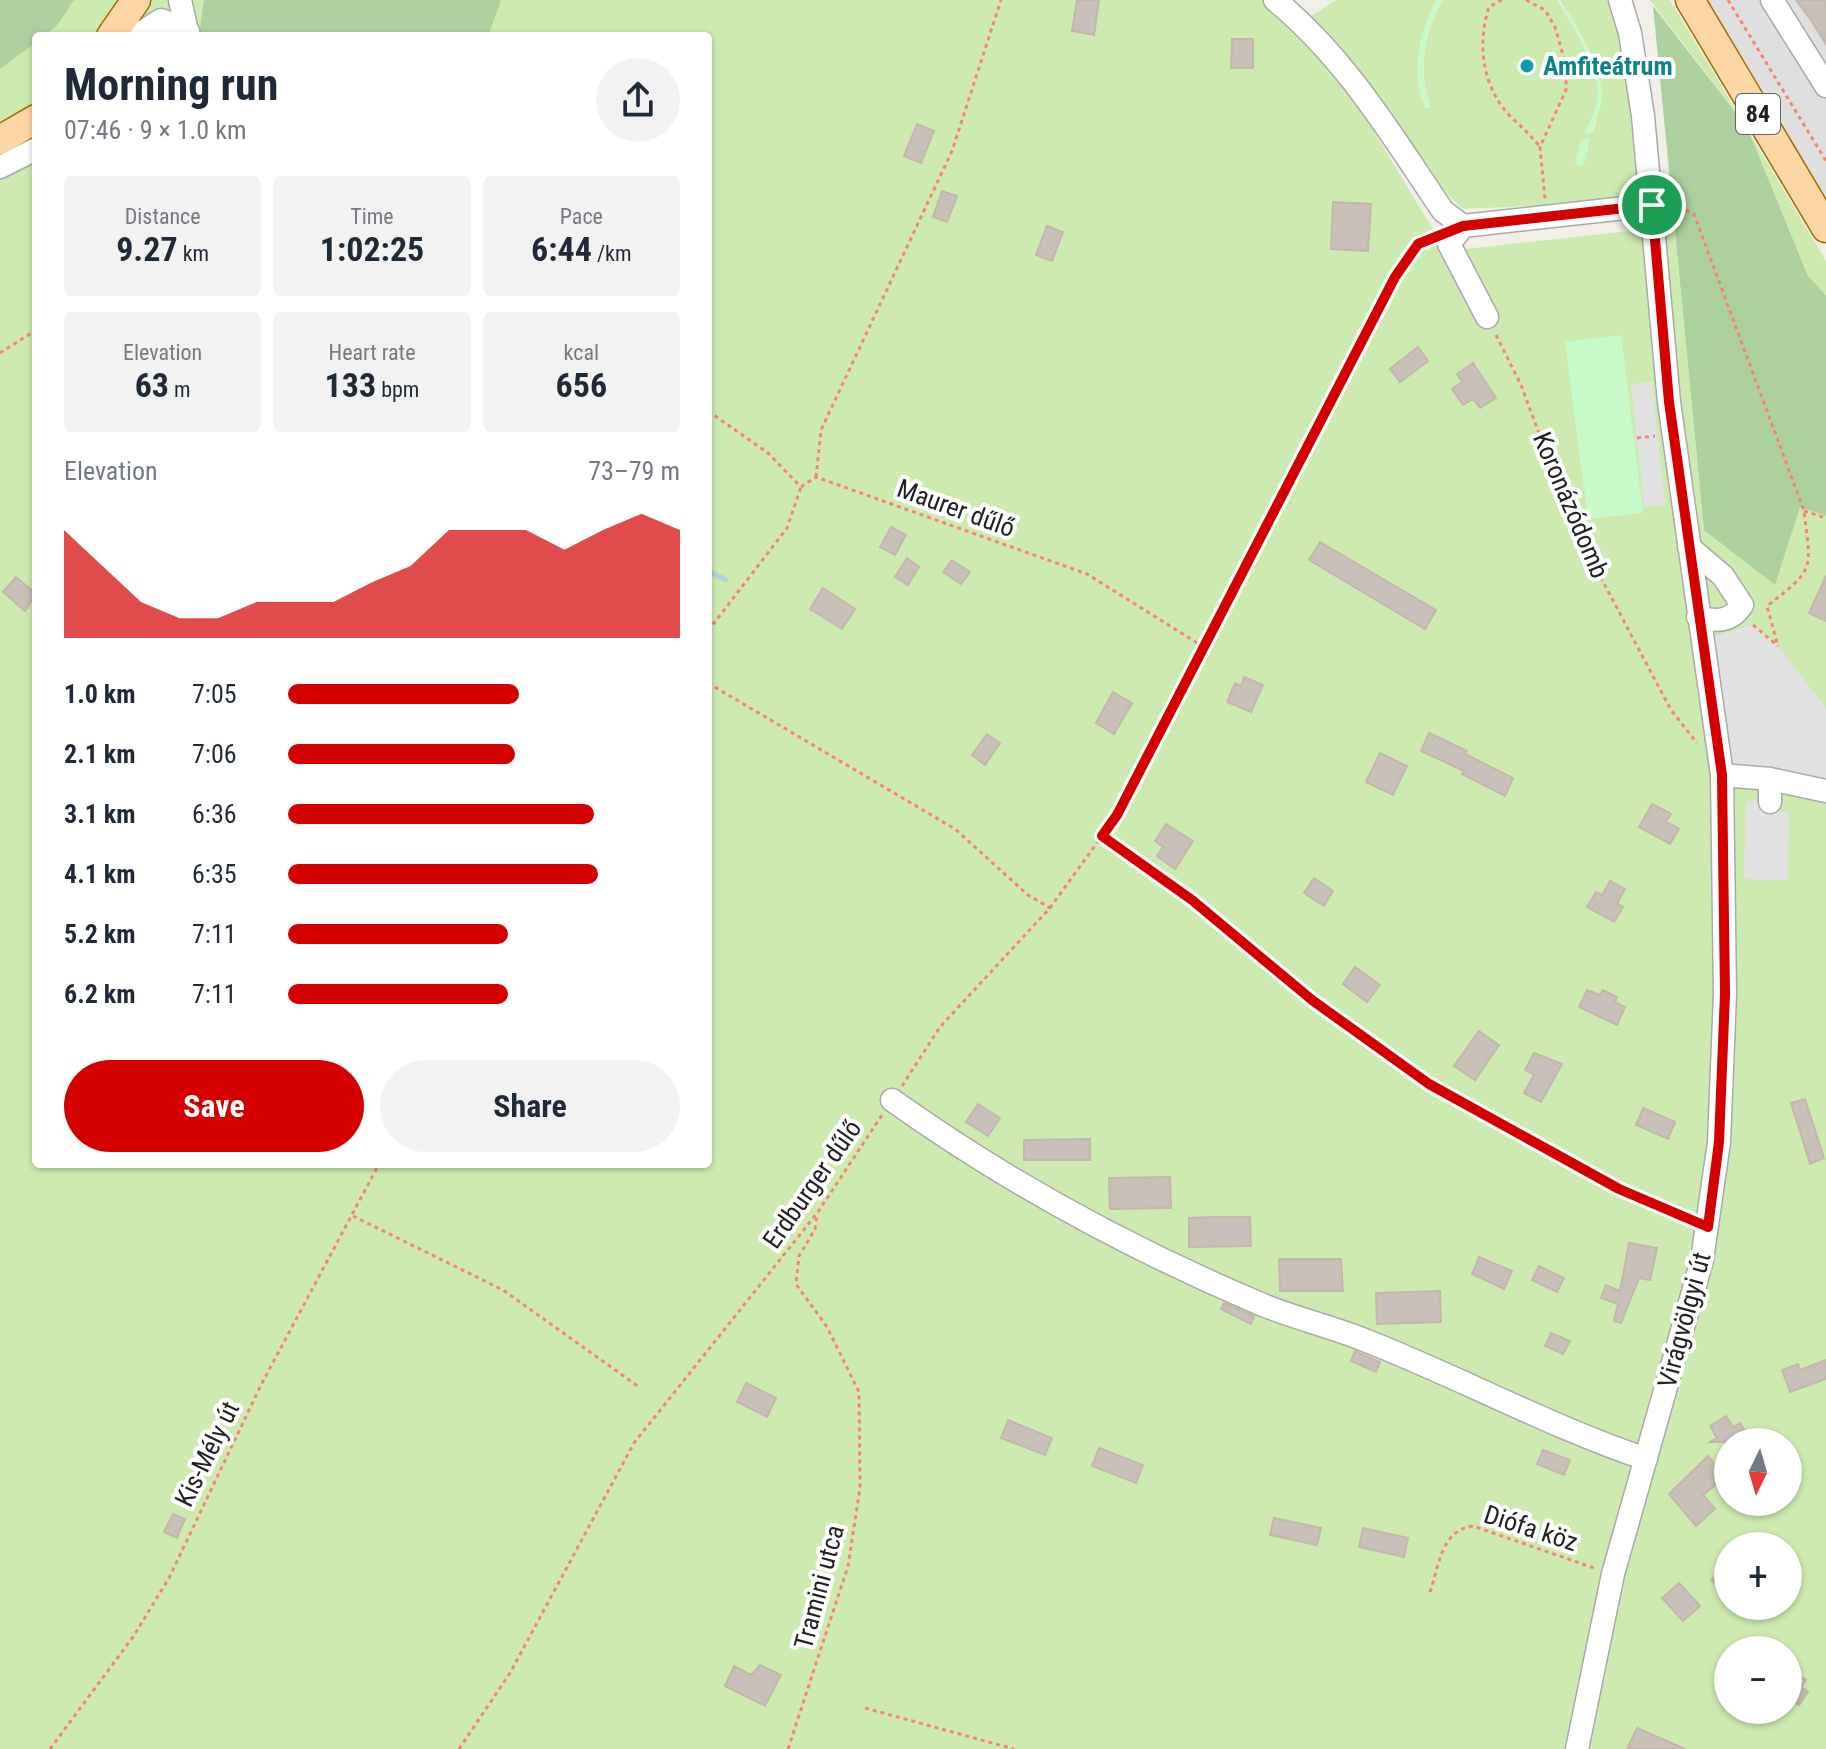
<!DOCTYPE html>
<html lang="en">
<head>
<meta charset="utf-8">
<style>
  :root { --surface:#fff; --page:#f2f2f3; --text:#1f2937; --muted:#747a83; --accent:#d40000 }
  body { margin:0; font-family:"Roboto Condensed",sans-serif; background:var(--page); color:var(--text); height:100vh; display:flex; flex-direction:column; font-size:30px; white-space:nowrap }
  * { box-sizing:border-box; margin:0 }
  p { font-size:26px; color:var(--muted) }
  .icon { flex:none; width:44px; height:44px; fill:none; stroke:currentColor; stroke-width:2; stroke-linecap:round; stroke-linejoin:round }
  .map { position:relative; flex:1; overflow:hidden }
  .sheet { position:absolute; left:32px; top:32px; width:680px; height:1136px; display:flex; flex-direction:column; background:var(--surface); border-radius:8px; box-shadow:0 2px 6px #0004 }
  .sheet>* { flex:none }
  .needle { width:52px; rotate:185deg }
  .controls { position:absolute; left:1714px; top:1428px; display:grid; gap:16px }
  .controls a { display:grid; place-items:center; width:88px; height:88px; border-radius:50%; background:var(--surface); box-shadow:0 2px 6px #0004; font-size:40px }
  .pin { position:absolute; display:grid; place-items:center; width:68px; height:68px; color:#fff; margin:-34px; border:4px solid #fff; border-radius:50%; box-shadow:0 2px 8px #0007 }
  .round { display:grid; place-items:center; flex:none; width:84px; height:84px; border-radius:42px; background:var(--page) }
  .overview { display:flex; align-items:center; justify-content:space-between; height:136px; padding:0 32px }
  h1 { font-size:44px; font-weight:700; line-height:60px }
  .figures { display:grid; grid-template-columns:repeat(3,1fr); gap:12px; height:136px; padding:8px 32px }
  .figures div { display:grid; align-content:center; border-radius:8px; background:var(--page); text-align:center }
  .figures b { font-size:34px; font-weight:700 }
  .figures small { font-size:22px; font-weight:400 }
  .figures p { font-size:22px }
  .chart { height:224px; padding:16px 32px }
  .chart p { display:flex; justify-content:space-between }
  .chart svg { width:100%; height:144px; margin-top:8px; fill:var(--accent); opacity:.7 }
  .button { display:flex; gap:16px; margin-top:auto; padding:16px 32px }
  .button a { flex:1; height:92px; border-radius:48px; background:var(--accent); color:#fff; font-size:32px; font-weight:700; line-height:92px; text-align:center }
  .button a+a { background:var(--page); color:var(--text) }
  ul { padding:0 32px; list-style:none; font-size:26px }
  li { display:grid; grid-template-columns:128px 96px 1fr; align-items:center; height:60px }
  li i { height:20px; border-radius:10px; background:var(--accent) }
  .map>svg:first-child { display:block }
</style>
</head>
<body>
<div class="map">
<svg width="1826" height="1749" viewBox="0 0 1826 1749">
  <rect width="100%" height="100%" fill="#f2efe9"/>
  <path fill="#e0dfdf" d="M1704 0H1826V209Z"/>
  <path fill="#cdebb0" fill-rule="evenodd" d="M0 0H1290L1311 16 1336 0H1436C1421 32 1410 75 1426 108L1431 107C1417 72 1424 32 1443 0H1557C1571 22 1600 70 1598 97 1597 110 1589 121 1586 133L1593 132C1611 78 1588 46 1560 0H1614L1632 68 1639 194 1581 204 1463 209 1438 185 1313 21 1335 67 1446 251 1674 226 1704 530 1800 507 1826 516V1749H0ZM36 36H708V1164H36ZM1728 1442H1788V1502H1728ZM1728 1546H1788V1606H1728ZM1728 1650H1788V1710H1728Z
    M1650 0H1670L1826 261V295L1808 276 1747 127Z"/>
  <path fill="#add19e" d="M0 0H74C64 14 55 36 36 36V42L0 69Z
    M204 0H501L488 36H199Z
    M1653 6 1747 127 1808 276 1826 295V516L1800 507 1775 585 1704 530Z"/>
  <path fill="#c8facc" d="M1436 0H1443C1424 32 1417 73 1431 108H1425C1409 72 1420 34 1436 0Z
    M1557 0C1572 9 1600 70 1602 89 1603 105 1597 118 1592 132L1585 133C1590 121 1597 110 1598 97 1600 71 1572 22 1557 0Z
    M1590 138 1584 164 1579 166 1575 162 1581 140Z
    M1621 335 1643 513 1588 519 1565 342Z"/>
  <path fill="#e2e2e2" d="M1652 382 1665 505 1644 507 1631 384Z
    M1752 625 1778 646 1826 708V791L1722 775 1701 641Z
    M1746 801 1774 802V812H1789L1788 880 1744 879Z"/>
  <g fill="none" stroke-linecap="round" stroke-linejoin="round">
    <path stroke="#aad3df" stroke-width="5" d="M708 571 726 580"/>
  </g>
  <path fill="#c7bfb8" stroke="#c4b6ab" stroke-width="2" d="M1077 0H1099L1094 35 1072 31Z
    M1796 0H1826V44L1811 20Z
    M1232 39H1253V68H1231Z
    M917 124 934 131 921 163 904 156Z
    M942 191 957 196 947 222 933 217Z
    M1333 202 1371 204 1368 251 1331 249Z
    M1047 226 1063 232 1052 261 1036 255Z
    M1418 347 1428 361 1400 382 1390 369Z
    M1473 363 1496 398 1480 408 1473 399 1463 405 1452 389 1462 382 1457 374Z
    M891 527 906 535 895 555 880 547Z
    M1320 542 1436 610 1425 629 1309 560Z
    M907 558 919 567 908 585 895 577Z
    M952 560 970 572 961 584 943 572Z
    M1826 576V621L1809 613Z
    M16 577 36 594 25 611 3 592Z
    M823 588 855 609 842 629 810 609Z
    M1244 677 1263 685 1251 712 1227 702 1235 683 1241 686Z
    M1113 692 1132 703 1114 734 1096 723Z
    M1429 733 1467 751 1465 754 1513 778 1505 796 1462 774 1464 771 1421 751Z
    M987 734 1000 743 985 765 972 755Z
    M1380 753 1407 766 1393 795 1366 782Z
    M1652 804 1671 814 1666 822 1679 829 1670 844 1639 827Z
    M1166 824 1193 841 1175 869 1157 856 1163 847 1155 841Z
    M1314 878 1333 891 1324 906 1304 893Z
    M1610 881 1625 889 1617 904 1623 907 1614 922 1587 907 1596 892 1602 895Z
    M1355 967 1380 985 1367 1002 1343 984Z
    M1587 990 1600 995 1603 990 1617 997 1615 1002 1625 1007 1617 1025 1579 1007Z
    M1479 1031 1499 1045 1475 1080 1454 1066Z
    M1534 1053 1562 1064 1541 1102 1524 1093 1534 1075 1525 1070Z
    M1805 1099 1824 1158 1810 1164 1791 1103Z
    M978 1104 1000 1118 988 1136 966 1122Z
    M1643 1108 1675 1122 1668 1139 1636 1125Z
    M1090 1139V1160H1024V1140Z
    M1170 1177 1171 1208 1110 1209 1109 1178Z
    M1213 1217H1250L1251 1246 1189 1247V1218Z
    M1629 1243 1657 1248 1650 1280 1639 1278 1621 1323 1614 1321 1618 1304 1601 1298 1606 1285 1620 1291Z
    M1479 1257 1512 1271 1504 1289 1472 1274Z
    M1279 1259H1341L1343 1291H1280Z
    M1539 1266 1564 1278 1557 1292 1532 1280Z
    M1440 1291 1441 1322 1377 1324 1376 1293Z
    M1224 1303 1254 1316 1251 1324 1221 1309Z
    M1551 1333 1570 1341 1563 1354 1545 1346Z
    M1355 1351 1380 1362 1376 1372 1351 1361Z
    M1826 1360V1379L1790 1392 1782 1370 1798 1364 1800 1370Z
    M746 1383 776 1398 767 1417 737 1402Z
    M1726 1416 1733 1427 1740 1423 1752 1442H1710L1717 1438 1710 1426Z
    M1008 1420 1052 1438 1045 1455 1001 1438Z
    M1099 1448 1143 1465 1136 1483 1092 1466Z
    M1543 1450 1570 1460 1564 1475 1537 1464Z
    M1708 1456 1725 1477 1703 1495 1715 1509 1696 1526 1669 1494Z
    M173 1514 185 1519 177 1538 164 1532Z
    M1274 1518 1321 1528 1317 1545 1270 1535Z
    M1363 1528 1408 1538 1404 1557 1359 1547Z
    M1728 1563V1596L1711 1580Z
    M1679 1583 1700 1606 1683 1621 1662 1598Z
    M760 1665 781 1675 765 1706 725 1686 734 1666 751 1675Z
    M1795 1672 1806 1680 1801 1687 1808 1692 1799 1705 1791 1700 1788 1705V1678Z
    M1637 1728 1685 1749H1627Z"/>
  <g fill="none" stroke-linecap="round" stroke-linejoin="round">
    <g stroke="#a9a9a9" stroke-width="25">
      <path id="minor" d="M180 0 188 36
        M1275 0C1346 58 1392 136 1443 211L1463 226 1449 244 1487 317
        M1772 0 1826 86
        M136 36 161 20 188 31
        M0 167 36 149
        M1463 226 1652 205
        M1689 547 1723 576 1742 605C1731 622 1716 622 1698 617
        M1722 775 1770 779 1826 791
        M1770 802V779
        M892 1100C1007 1182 1133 1250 1263 1305 1297 1319 1333 1327 1367 1341 1461 1378 1551 1427 1646 1459
        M1577 1749 1613 1574 1702 1260 1719 1142 1725 994 1722 775 1669 402 1643 116 1630 33 1620 0"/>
    </g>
    <g stroke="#a06b00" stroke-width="31">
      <path id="major" d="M1690 0 1826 228
        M111 36 136 0
        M0 140 36 119"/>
    </g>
    <path stroke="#fa8072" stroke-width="3" stroke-dasharray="4 4" stroke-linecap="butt" d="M1502 0 1489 7C1477 43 1482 86 1509 115 1520 126 1530 134 1540 147
      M1526 0 1545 10 1555 27 1566 65V90L1540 147 1545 199
      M1728 0 1826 161
      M1671 204 1694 214 1804 511C1811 571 1816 568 1767 606L1778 646
      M1496 335 1521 385 1564 501 1591 559 1671 710 1697 743
      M0 353 36 330
      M708 411 768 453 801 487
      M1637 438 1655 436
      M816 477 821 430 952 151 1001 0
      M801 487 816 477 1087 574 1202 646
      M1804 511 1826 518
      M1753 625 1778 646
      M708 631 787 528 801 487
      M708 683 955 829 1028 895 1050 908
      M1102 836 1192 900 1312 1000 1429 1084 1562 1160 1690 1219
      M902 1086 940 1027 1050 908 1117 815 1395 277 1418 244 1429 240
      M353 1216 503 1290 639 1387
      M1430 1592C1439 1566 1441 1530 1473 1526L1594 1568
      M865 1708 1014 1749
      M50 1749 133 1637 169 1578 261 1385 379 1164
      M459 1749 510 1673 634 1443 818 1212 882 1115
      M788 1749 848 1566 860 1488 859 1392 827 1327 796 1284 799 1256 815 1229 817 1216"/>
    <use href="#minor" stroke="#fff" stroke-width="22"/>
    <use href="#major" stroke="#fcd6a4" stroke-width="28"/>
  </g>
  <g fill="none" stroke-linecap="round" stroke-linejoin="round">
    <g stroke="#fff" stroke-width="16">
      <path id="route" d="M1652 205 1669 402 1722 775 1725 994 1719 1142 1708 1227 1619 1189 1429 1084 1312 1000 1192 900 1102 836 1117 815 1395 277 1418 244 1463 226Z"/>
    </g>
    <use href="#route" stroke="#d40000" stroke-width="10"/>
  </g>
  <circle fill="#0f9aa8" stroke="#fff" stroke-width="3" cx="1527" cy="66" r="8"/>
  <g text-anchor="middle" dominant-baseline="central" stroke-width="8" stroke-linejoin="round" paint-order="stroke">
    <rect fill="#fff" stroke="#646464" stroke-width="2" x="1736" y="94" width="44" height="40" rx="6"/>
    <g font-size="24" font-weight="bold" fill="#222">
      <text x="1758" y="114">84</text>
    </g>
    <g font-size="26" font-weight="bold" fill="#0d838f" stroke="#fff" text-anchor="start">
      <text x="1543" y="66">Amfiteátrum</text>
    </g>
    <g font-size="26" fill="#222" stroke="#fff">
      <text transform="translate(1571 505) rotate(67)">Koronázódomb</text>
      <text transform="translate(956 508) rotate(20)">Maurer dűlő</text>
      <text transform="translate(812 1184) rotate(-55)">Erdburger dűlő</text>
      <text transform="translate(1684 1320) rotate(-75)">Virágvölgyi út</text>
      <text transform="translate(207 1454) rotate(-64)">Kis-Mély út</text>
      <text transform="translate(1531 1528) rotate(18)">Diófa köz</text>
      <text transform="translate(819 1587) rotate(-75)">Tramini utca</text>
    </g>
  </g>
</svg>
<div class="controls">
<a><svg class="needle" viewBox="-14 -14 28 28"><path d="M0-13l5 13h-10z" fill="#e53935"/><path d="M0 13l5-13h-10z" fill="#747a83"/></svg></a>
<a>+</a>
<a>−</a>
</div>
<div class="pin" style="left:1652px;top:205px;background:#1e9e55"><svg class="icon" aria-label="arrive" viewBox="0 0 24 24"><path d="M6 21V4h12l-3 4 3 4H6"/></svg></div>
<section class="sheet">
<div class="overview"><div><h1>Morning run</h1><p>07:46 · 9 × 1.0 km</p></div><a class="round"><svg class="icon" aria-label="share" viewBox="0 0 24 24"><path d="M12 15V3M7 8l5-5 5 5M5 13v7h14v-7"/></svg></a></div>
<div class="figures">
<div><p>Distance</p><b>9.27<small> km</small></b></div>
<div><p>Time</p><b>1:02:25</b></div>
<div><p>Pace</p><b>6:44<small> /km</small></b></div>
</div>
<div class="figures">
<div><p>Elevation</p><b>63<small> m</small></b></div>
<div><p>Heart rate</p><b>133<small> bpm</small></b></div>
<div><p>kcal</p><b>656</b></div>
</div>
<div class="chart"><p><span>Elevation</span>73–79 m</p>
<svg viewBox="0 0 160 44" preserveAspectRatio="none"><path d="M0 44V11L10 22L20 33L30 38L40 38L50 33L60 33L70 33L80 27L90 22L100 11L110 11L120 11L130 17L140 11L150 6L160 11V44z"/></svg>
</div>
<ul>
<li><b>1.0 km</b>7:05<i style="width:59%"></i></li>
<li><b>2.1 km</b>7:06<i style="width:58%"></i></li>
<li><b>3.1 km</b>6:36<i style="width:78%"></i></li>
<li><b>4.1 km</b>6:35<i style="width:79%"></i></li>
<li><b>5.2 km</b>7:11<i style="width:56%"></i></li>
<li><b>6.2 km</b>7:11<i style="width:56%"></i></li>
</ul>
<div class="button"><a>Save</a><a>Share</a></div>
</section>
</div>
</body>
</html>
